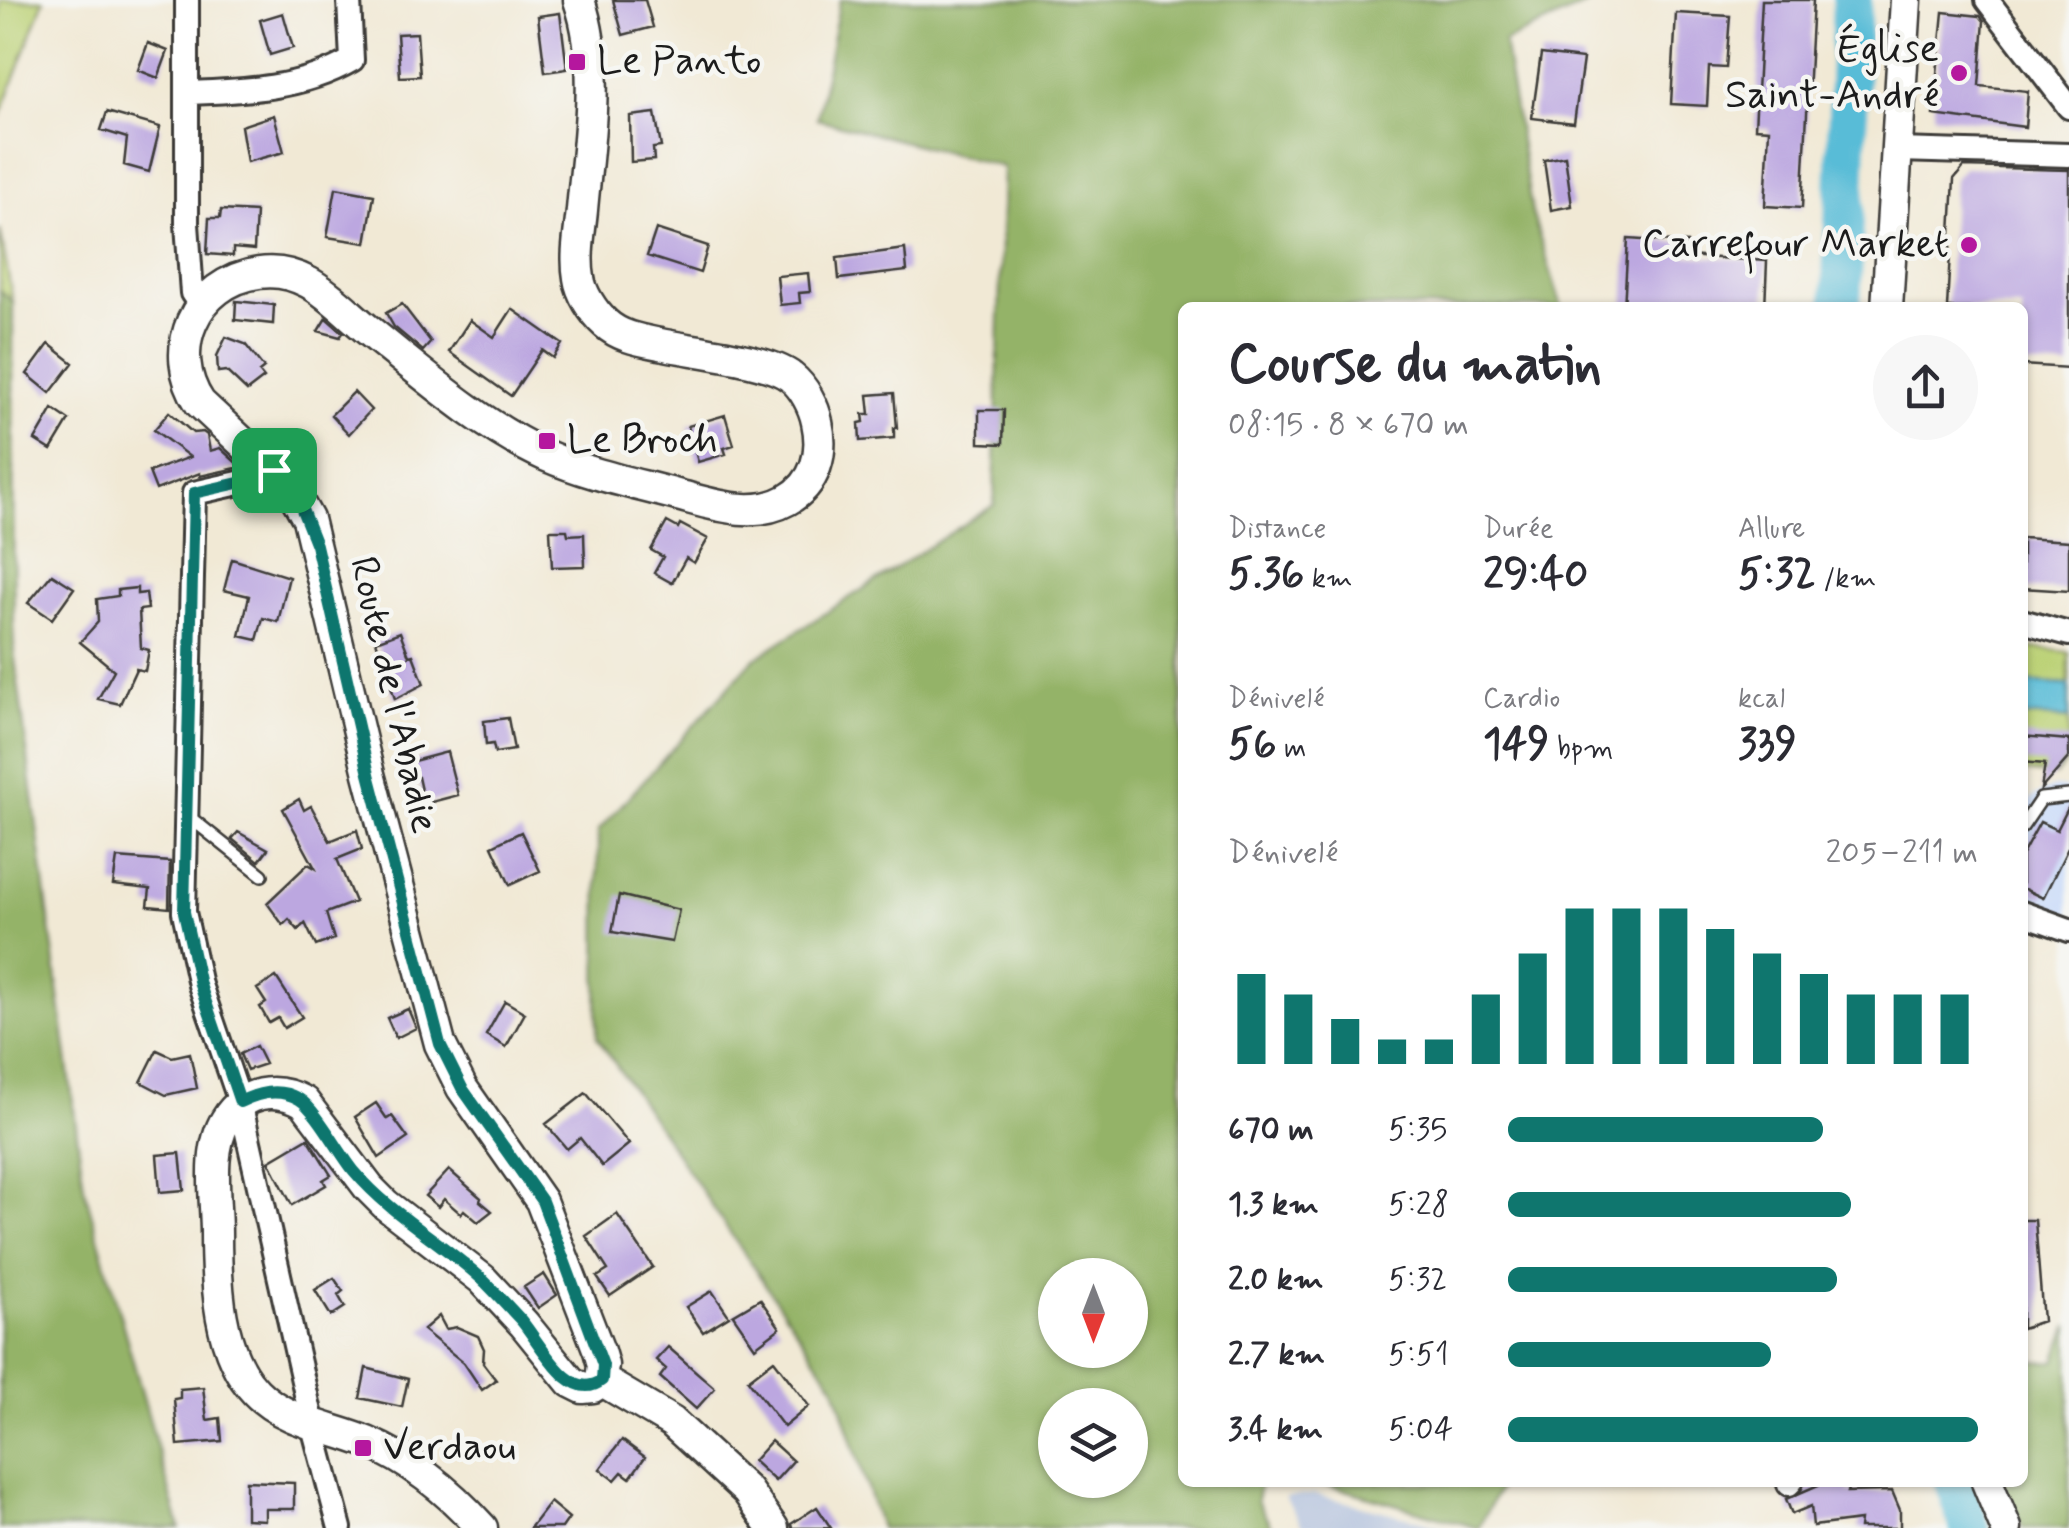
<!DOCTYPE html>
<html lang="fr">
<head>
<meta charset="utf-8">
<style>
  :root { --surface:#fff; --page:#f7f7f7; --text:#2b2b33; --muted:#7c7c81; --accent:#0f766e }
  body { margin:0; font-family:Mynerve,sans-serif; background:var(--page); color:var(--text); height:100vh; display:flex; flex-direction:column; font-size:38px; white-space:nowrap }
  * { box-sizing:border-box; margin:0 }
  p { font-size:32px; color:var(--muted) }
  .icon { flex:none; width:55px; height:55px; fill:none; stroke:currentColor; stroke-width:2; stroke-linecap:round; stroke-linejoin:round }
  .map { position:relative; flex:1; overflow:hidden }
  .sheet { position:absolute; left:1178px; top:302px; width:850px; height:1185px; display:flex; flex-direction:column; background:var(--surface); border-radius:15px; box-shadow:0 2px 8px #0004 }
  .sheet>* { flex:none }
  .needle { width:65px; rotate:180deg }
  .controls { position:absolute; left:1038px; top:1258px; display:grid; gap:20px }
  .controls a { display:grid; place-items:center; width:110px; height:110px; border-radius:50%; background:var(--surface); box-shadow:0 2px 8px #0004; font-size:50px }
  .pin { position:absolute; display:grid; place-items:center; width:85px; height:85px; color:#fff; margin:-42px; border-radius:20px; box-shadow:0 5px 15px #0006 }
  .round { display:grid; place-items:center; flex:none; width:105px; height:105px; border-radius:52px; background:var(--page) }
  .summary { display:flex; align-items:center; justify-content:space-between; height:170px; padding:0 50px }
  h1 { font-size:55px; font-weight:700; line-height:75px }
  .metrics { display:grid; grid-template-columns:repeat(3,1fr); gap:15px; height:170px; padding:10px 50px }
  .metrics div { display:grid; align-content:center }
  .metrics b { font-size:42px; font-weight:700 }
  .metrics small { font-size:28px; font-weight:400 }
  .metrics p { font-size:28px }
  .chart { height:280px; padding:20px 50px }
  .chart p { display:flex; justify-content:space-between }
  .chart svg { width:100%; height:180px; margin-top:10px; stroke:var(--accent); stroke-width:6 }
  ul { padding:0 50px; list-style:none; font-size:32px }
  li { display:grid; grid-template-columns:160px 120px 1fr; align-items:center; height:75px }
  li i { height:25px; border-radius:12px; background:var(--accent) }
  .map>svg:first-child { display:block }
</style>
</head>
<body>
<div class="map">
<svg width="2069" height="1528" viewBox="0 0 2069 1528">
  <rect width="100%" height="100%" fill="#f6f6f2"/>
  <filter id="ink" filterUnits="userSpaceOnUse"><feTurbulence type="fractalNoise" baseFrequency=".01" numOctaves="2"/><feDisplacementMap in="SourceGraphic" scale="20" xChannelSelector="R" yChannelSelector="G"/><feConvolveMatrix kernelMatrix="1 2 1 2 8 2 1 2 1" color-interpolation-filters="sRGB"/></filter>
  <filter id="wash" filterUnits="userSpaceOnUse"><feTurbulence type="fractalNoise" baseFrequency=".0048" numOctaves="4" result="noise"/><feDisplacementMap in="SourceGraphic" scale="40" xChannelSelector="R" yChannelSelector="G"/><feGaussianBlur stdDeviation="2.25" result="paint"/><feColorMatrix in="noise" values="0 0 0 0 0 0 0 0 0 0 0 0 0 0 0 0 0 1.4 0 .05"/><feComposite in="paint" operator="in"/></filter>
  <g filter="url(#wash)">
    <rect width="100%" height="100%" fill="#f1e9d5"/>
    <path fill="#cbdcf9" d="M2055 787 2069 789V918L2023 904 2022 806 2036 795Z"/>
    <path fill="#b7c5de" d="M1314 1494 1449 1528H1303L1285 1497Z"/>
    <path fill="#bbd176" stroke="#6c7649" stroke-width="2.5" d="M0 0H44L0 117Z
      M0 229 13 302 0 290Z
      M2023 647 2069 652V761L2055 775 2023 772Z"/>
    <path fill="#94b367" stroke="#586842" stroke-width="2.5" fill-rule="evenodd" d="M840 0H1596L1504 42 1532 213 1562 307 1182 308V1482L1260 1483 1257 1501 1272 1528H880L835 1387 597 1037 598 831 754 659 994 505 1003 167 817 119ZM1055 1275H1130V1350H1055ZM1055 1405H1130V1480H1055Z
      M0 290 13 302 14 651 84 1187 180 1528H0Z
      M2069 1325V1528H2023L2001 1483 2022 1482 2023 1401 2030 1362 2055 1361Z
      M1321 1483H1502L1478 1528Z"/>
    <path fill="#59bcd7" stroke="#3a6c7a" stroke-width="2.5" d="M2022 682 2069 685V719L2023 716Z"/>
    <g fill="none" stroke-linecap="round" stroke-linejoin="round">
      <path stroke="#59bcd7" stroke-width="40" d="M1841 308 1852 0
        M1954 1482 1970 1528"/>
    </g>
    <g id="blocks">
      <path fill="#bca7e0" d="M613 0H645L653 27 623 35Z
        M1762 0H1813L1802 208 1765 206 1769 129 1755 128Z
        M1943 12 1980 16 1984 21 1979 86 2028 91 2025 127 1933 115Z
        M283 13 293 48 270 55 260 20Z
        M560 13 567 69 545 72 538 16Z
        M1676 13 1730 16 1726 68 1709 67 1707 106 1671 104Z
        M417 33 420 76 400 77 397 34Z
        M148 43 168 51 158 78 138 70Z
        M1541 54 1583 59 1574 123 1532 118Z
        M107 112 160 127 149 172 124 165 127 138 101 130Z
        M655 113 661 147 653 148 654 160 631 162 630 116Z
        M274 115 284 152 247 162 241 126Z
        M1565 156 1572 206 1551 210 1544 160Z
        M1964 167 2069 170V368L2022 365V308H1947L1954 179Z
        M336 188 374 195 366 243 327 237Z
        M221 210 256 212 254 250 233 248V256L207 254 209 218H220Z
        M656 229 708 246 700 273 647 256Z
        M1628 239 1687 243 1686 256 1767 261 1765 308H1624Z
        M905 249 907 271 839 279 837 258Z
        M808 273 810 292 799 293 800 303 780 305 777 276Z
        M236 301 274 305 273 324 235 320Z
        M402 304 431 342 423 351 394 327 386 313Z
        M512 309 562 344 553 358 542 350 511 396 449 352 470 320 494 337Z
        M326 318 343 333 340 337 318 331Z
        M226 337 245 344 264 368 259 372 264 378 247 391 226 371 218 372 217 356Z
        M49 344 73 363 50 393 27 374Z
        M354 392 371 410 349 434 331 415Z
        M894 393 897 428H894V438L860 441 859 423 864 422 863 414H870L868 395Z
        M53 409 69 420 51 450 35 440Z
        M979 410H1004L1003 444 979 443Z
        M169 412 193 433 203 432 207 435 210 451 220 448 241 467 200 476V473L156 490 149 472 190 457 154 430Z
        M725 415 734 445 724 448 726 454 698 462 688 426Z
        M667 522 678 528 680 524 708 539 694 563 686 558 672 583 654 573 663 557 651 550Z
        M550 530H567L568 535 584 534 585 566 552 567Z
        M2022 538 2069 541V591L2022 588Z
        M232 559 289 577 278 622 263 618 257 640 240 636 249 596 224 590Z
        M52 574 74 588 52 619 28 603Z
        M137 588V594L146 593 148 609 139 610 141 648 149 650 145 671 136 669 120 704 98 699 114 670 80 642 98 622 97 599 118 596V590Z
        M400 632 409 656 413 655 424 684 395 699 376 641Z
        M508 718 514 750 495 753 493 744 486 745 484 721Z
        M2022 736 2069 740V757L2041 789 2045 764 2022 762Z
        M447 752 458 795 424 804 418 777H413L410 762Z
        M299 799 304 810 311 806 330 841 357 830 362 849 337 859 355 902 326 913 334 939 316 946 305 923 298 930 289 919 283 925 267 903 308 864 315 868 283 809Z
        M2069 806V846L2043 898 2022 888V855L2040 822 2057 830Z
        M238 832 268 849 259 861 232 839Z
        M521 832 540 871 510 885 492 846Z
        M117 858 170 862 169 908 148 906 150 889 113 885Z
        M619 895 679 910 672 942 612 932Z
        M276 977 302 1017 284 1028 278 1018 269 1023 260 1007 266 1003 257 989Z
        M505 1001 525 1013 506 1047 486 1035Z
        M408 1009 416 1028 396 1038 387 1018Z
        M256 1046 265 1064 247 1070 240 1054Z
        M157 1050 172 1057 190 1053 197 1088 166 1095 141 1082Z
        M586 1093 629 1144 602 1166 580 1138 567 1149 546 1124Z
        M376 1103 387 1119 392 1116 408 1138 379 1158 355 1117Z
        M308 1138 331 1175 323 1180 326 1185 292 1205 269 1161Z
        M180 1153 184 1190 160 1192 157 1155Z
        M449 1170 481 1198 480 1201 492 1211 478 1222 464 1210 461 1214 444 1199 438 1207 425 1196Z
        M617 1214 653 1267 610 1296 597 1277 608 1270 586 1236Z
        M2022 1220H2035L2043 1321 2022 1328Z
        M544 1274 557 1295 538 1308 524 1287Z
        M334 1278 343 1291 338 1295 345 1307 331 1316 315 1290Z
        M712 1291 729 1316 703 1332 686 1307Z
        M760 1299 780 1328 755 1347 733 1315Z
        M439 1316 446 1329 457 1327 478 1336 484 1349 483 1363 496 1380 482 1390 464 1363 423 1330Z
        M668 1347 715 1388 696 1409 660 1377 666 1369 656 1360Z
        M774 1360 809 1406 784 1427 748 1380Z
        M366 1368 408 1379 402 1407 360 1398Z
        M203 1387 207 1420 220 1418 222 1441 178 1445 174 1399 180 1398V1389Z
        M622 1440 645 1457 630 1478 622 1472 615 1480 600 1469Z
        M771 1441 793 1461 775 1481 753 1461Z
        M246 1481 294 1483V1509H265V1520L246 1519Z
        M1825 1482H1850L1847 1492 1892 1491 1900 1510V1528H1859L1860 1520 1813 1526 1811 1506 1792 1514 1786 1499Z
        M550 1502 569 1518 562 1528H530Z
        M817 1507 831 1528H792L791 1524Z"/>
    </g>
  </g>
  <g filter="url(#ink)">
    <use href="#blocks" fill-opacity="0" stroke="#3c3b38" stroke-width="2.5"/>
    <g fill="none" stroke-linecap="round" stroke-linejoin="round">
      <g stroke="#3c3b38" stroke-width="16">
        <path id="lane" d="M188 816 262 875
          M2022 827 2041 799 2069 796"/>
      </g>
      <g stroke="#3c3b38" stroke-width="28">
        <path id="street" d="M187 0V224L192 293 201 306
          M1987 0 2069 107
          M187 93C244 91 302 89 352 60L349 1
          M1898 150 2069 155
          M273 471 257 479 194 493 184 912 200 985 240 1102 315 1434 340 1528
          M2022 621 2069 634
          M2022 913 2069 930
          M1789 1484 1791 1482"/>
      </g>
      <g stroke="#3c3b38" stroke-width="35">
        <path id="secondary" d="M579 0C602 67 588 141 582 210 580 232 575 255 579 278 581 293 593 312 605 323 620 337 640 340 660 344 691 351 769 359 791 377 804 387 814 407 817 422 824 453 816 484 787 500 753 519 712 504 677 495 633 483 588 474 547 456 481 426 424 375 368 330 335 303 306 266 259 273 194 282 165 351 200 403L290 487 308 519 369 774 440 1044 462 1088 541 1201 599 1351 603 1365 601 1380
          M1887 308 1906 0
          M601 1380 672 1422 747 1491 773 1528
          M1987 1482 2006 1528
          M482 1528C449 1491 412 1461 367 1442 330 1427 285 1422 256 1392 218 1353 216 1284 216 1233 216 1199 207 1150 226 1120 244 1091 275 1086 304 1102L369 1188 386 1205 482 1279 524 1324 571 1382 583 1388 593 1387 601 1380"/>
      </g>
      <use href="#lane" stroke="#fff" stroke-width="11"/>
      <use href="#street" stroke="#fff" stroke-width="22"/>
      <use href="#secondary" stroke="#fff" stroke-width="30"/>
    </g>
  </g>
  <g fill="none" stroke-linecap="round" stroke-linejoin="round" filter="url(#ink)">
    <g stroke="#fff" stroke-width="20">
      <path id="route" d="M274 470 290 487 299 502 316 545 369 774 440 1044 462 1088 542 1201 603 1365 602 1380C570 1406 539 1340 520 1319 508 1306 496 1293 483 1280 442 1242 391 1215 354 1171 340 1154 315 1108 299 1099 280 1088 259 1092 240 1102L200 985 184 912 194 493 256 479Z"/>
    </g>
    <use href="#route" stroke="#0f766e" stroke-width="12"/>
  </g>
  <g fill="#b5179e" stroke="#f6f6f2" stroke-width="4">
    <rect x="567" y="52" width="20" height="20" rx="5"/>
    <circle cx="1959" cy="73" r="10"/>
    <circle cx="1969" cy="245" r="10"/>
    <rect x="537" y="431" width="20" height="20" rx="5"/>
    <rect x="353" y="1438" width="20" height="20" rx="5"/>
  </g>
  <g text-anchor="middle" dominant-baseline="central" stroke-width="9" stroke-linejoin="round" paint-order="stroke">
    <g font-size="40" fill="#1c1c1c" stroke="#f6f6f2" text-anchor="start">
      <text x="1939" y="50" text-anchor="end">Église<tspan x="1939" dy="46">Saint-André</tspan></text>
      <text x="597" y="62">Le Panto</text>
      <text x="1949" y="245" text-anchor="end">Carrefour Market</text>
      <text x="567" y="441">Le Broch</text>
      <text x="383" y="1448">Verdaou</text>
    </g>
    <g font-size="40" fill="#1c1c1c" stroke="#f6f6f2">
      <text transform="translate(393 695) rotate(77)">Route de l'Abadie</text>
    </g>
  </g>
</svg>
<div class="controls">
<a><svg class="needle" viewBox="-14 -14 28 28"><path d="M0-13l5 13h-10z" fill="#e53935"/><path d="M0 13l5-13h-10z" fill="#7c7c81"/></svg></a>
<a><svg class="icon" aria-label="layers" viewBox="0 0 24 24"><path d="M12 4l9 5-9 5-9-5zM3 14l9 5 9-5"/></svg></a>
</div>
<div class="pin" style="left:274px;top:470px;background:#1e9e55"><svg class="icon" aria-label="arrive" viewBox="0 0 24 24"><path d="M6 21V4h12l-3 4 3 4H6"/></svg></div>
<section class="sheet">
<div class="summary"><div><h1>Course du matin</h1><p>08:15 · 8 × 670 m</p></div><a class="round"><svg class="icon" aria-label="share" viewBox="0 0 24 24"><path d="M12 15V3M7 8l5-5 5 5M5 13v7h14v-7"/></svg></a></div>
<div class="metrics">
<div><p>Distance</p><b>5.36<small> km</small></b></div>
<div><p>Durée</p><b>29:40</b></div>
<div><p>Allure</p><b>5:32<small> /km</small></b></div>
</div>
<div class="metrics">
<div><p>Dénivelé</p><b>56<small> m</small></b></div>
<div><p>Cardio</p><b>149<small> bpm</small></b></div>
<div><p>kcal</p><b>339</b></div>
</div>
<div class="chart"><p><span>Dénivelé</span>205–211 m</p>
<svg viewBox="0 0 160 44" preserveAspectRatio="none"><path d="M5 44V22M15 44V27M25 44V33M35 44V38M45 44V38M55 44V27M65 44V17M75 44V6M85 44V6M95 44V6M105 44V11M115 44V17M125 44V22M135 44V27M145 44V27M155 44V27"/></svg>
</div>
<ul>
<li><b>670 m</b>5:35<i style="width:67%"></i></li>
<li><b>1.3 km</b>5:28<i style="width:73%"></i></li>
<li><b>2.0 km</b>5:32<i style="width:70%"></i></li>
<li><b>2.7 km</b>5:51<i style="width:56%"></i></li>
<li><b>3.4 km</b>5:04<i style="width:100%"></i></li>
</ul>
</section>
</div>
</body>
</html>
